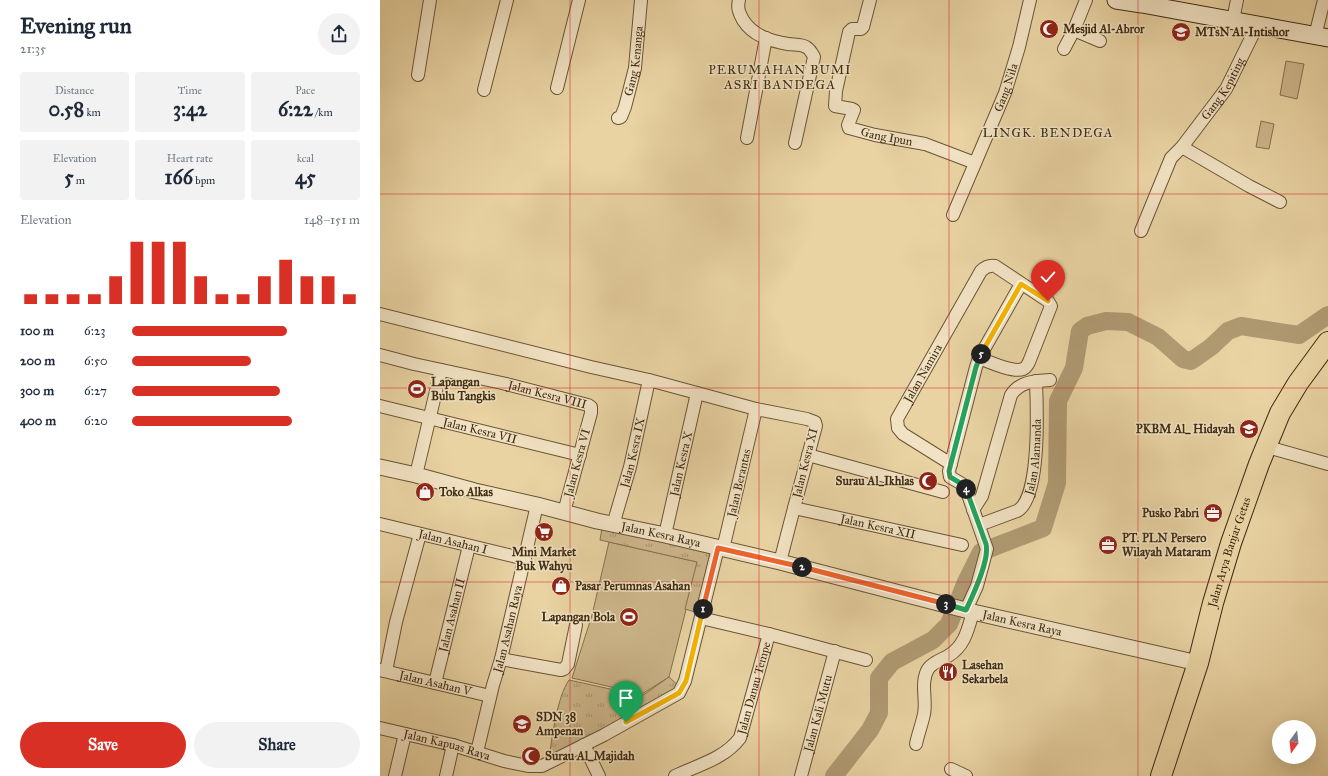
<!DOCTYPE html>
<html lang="en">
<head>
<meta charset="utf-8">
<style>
  :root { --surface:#fff; --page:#f2f2f3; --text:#1f2937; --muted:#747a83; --accent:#d93025 }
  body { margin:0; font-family:"IM FELL Great Primer",serif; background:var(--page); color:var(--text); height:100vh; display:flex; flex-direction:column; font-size:15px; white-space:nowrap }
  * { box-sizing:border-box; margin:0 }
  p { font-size:13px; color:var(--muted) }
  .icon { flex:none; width:22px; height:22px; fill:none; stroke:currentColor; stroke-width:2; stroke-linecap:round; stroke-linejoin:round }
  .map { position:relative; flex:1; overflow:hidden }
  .details { display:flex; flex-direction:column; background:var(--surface); width:380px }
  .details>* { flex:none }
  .needle { width:26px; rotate:195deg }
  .fabs { position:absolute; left:892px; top:720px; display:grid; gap:8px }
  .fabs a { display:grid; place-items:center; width:44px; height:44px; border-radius:50%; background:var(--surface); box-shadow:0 4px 16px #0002; font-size:20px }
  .pin { position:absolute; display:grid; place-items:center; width:34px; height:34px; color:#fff; margin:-41px -17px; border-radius:50% 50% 50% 0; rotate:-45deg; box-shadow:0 0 4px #0007 }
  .pin .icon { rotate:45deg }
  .km { position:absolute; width:20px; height:20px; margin:-10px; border-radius:50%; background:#222; color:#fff; font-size:11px; line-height:20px; text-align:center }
  .round { display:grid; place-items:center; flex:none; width:42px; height:42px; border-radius:21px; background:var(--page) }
  .overview { display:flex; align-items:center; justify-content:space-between; height:68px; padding:0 20px }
  h1 { font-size:22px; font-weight:700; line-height:30px }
  .metrics { display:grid; grid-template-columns:repeat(3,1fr); gap:6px; height:68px; padding:4px 20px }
  .metrics div { display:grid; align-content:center; border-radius:4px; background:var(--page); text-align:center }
  .metrics b { font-size:20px; font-weight:700 }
  .metrics small { font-size:11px; font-weight:400 }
  .metrics p { font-size:11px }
  .chart { height:112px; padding:8px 20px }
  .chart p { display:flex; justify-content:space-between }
  .chart svg { width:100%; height:72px; margin-top:4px; stroke:var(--accent); stroke-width:6 }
  .cta { display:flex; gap:8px; margin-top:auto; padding:8px 20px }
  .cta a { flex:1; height:46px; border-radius:24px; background:var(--accent); color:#fff; font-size:16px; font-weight:700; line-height:46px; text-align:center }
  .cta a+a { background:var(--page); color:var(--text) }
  ul { padding:0 20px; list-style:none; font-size:13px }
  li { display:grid; grid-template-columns:64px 48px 1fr; align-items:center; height:30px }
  li i { height:10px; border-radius:5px; background:var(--accent) }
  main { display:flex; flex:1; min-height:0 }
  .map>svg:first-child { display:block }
</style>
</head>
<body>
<main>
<section class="details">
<div class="overview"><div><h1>Evening run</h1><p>21:35</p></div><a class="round"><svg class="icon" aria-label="share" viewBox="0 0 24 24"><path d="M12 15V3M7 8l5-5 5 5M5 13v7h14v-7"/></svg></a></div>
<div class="metrics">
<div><p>Distance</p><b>0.58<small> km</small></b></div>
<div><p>Time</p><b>3:42</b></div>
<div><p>Pace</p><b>6:22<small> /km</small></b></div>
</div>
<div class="metrics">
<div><p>Elevation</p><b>5<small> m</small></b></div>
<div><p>Heart rate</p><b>166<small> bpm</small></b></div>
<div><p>kcal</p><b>45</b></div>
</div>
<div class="chart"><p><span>Elevation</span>148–151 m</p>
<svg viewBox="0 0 160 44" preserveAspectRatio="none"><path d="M5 44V38M15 44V38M25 44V38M35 44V38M45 44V27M55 44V6M65 44V6M75 44V6M85 44V27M95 44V38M105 44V38M115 44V27M125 44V17M135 44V27M145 44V27M155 44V38"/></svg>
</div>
<ul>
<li><b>100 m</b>6:23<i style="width:68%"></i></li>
<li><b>200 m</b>6:50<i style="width:52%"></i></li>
<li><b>300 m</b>6:27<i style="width:65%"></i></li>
<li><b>400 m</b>6:20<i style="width:70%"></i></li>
</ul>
<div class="cta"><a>Save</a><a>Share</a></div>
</section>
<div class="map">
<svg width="948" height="776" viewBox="0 0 948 776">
  <defs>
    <pattern id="park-tufts" width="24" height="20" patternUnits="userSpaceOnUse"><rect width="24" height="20" fill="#ccb68a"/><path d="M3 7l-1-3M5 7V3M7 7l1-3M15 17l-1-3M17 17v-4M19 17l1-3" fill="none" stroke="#a7946f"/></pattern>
  </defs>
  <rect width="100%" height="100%" fill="#e9d3a3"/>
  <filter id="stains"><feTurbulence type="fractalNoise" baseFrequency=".005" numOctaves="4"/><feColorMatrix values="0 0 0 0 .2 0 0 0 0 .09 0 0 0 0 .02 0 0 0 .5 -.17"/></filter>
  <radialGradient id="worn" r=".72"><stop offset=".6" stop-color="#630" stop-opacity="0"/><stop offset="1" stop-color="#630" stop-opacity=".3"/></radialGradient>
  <path fill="#ccb68a" stroke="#85704e" d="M906 61 924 64 917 99 900 95Z
    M881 121 894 124 889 149 876 147Z
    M229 542 318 562 289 677 262 694 192 678 212 615Z"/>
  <path fill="url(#park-tufts)" stroke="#85704e" d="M222 528 337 552 322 614 305 609 317 562 220 540Z
    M289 677 302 689 169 759C172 738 177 697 189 680L262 696Z"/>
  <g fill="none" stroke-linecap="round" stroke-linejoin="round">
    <path stroke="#af9a72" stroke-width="18" d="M454 776 490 730 499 713V678L512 662 553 640 569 624 586 582 601 552 663 528 677 483 678 401 694 368 700 331 707 326 726 321 748 322 778 337 803 359 811 361 831 347 848 331 861 326 919 335 948 315"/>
    <g stroke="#695536" stroke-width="14">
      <g id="minor">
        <path d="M359 0C357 8 359 13 363 20 373 36 391 41 408 44 414 45 421 44 426 47 430 49 432 53 434 57L415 143"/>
        <path id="s1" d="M490 0 483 27 481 29H472L469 32 456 91 455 106 472 109 474 110 468 125 469 128 495 135 545 144 595 163"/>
        <path d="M853 20 857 0"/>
        <path d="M694 30 720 41"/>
        <path d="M935 36 944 0"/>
        <path d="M684 49 694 30 706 0"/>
        <path d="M38 75 50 0"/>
        <path d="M177 88 199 0"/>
        <path d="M104 90 127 0"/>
        <path id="s2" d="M238 118 241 117 245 107 255 68 261 0"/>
        <path d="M367 138 386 38"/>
        <path d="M802 147 869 186 900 202"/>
        <path id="s3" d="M573 215 625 93 639 47 650 0"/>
        <path id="s4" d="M761 231 791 158 802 147 846 89 877 26"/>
        <path d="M0 314 211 367 269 380 376 409 343 549"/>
        <path id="s5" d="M0 355 34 364 122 383 208 405 211 407V413L184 512"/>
        <path id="s6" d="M0 406 200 455"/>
        <path d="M376 409 427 419 435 422 436 426 414 508 400 562"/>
        <path d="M887 447 948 464"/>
        <path d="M428 455 563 492"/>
        <path id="s7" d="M571 464 523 434 518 428 517 419 601 271C605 267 609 265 615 266L668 301 671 306 649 362C648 364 646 368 643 369 634 373 609 362 599 358"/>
        <path d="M36 475 61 370"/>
        <path id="s8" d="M414 508 582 545"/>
        <path d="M593 510 602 496 631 395C640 381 656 381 670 380"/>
        <path id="s9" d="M0 524 145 559"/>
        <path id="s10" d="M233 525 250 467 269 380"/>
        <path id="s11" d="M599 525 637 511C661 499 657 406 656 381"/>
        <path id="s12" d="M285 535 317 393"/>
        <path d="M586 610 597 586 607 549 586 489 582 484 570 477 569 471 596 367 599 358 641 284"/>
        <path d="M321 618 389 634 486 660"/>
        <path d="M121 659 181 670 184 669 188 664 196 625"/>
        <path id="s13" d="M0 670 110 696"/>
        <path d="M6 671 16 622 40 534"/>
        <path id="s14" d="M55 683 89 546"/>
        <path id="s15" d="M0 728 73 745 124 761 148 766H162L224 735 299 693 305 681 338 548"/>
        <path d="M536 744C538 734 542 724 544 714 547 699 540 683 548 669 553 662 561 660 568 656 585 646 588 629 593 612"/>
        <path d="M204 745 219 776"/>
        <path id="s16" d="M97 752 113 685 121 659 157 505"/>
        <path d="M571 769 586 776"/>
        <path d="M15 776 25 734"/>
        <path d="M66 776 73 745"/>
        <path id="s17" d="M295 776C318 765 344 759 360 738L389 634"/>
        <path id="s18" d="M421 776 455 651"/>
      </g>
    </g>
    <g stroke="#695536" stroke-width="17">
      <g id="tertiary">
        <path id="s19" d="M0 467 36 475 95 491 157 505 217 521 285 535 400 562 593 612 818 663"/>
      </g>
    </g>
    <g stroke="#3e2b12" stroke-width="19">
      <path id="secondary" d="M736 0 762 4 948 38"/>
    </g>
    <g stroke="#3e2b12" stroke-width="22">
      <g id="trunk">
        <path id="s20" d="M781 776 818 663 833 603 851 543 879 464 900 413 918 383 948 342"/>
      </g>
    </g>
    <use href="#minor" stroke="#f1e2c3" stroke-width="12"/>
    <use href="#tertiary" stroke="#f1e2c3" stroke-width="15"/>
    <use href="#secondary" stroke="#f1e2c3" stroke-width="17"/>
    <use href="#trunk" stroke="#e9d3a3" stroke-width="20"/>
  </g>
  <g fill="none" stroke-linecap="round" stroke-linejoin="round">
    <g stroke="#fff" stroke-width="8">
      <path id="split-1" d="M246 722 299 693 306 681 323 609"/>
    </g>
    <g stroke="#fff" stroke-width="8">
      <path id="split-2" d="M323 609 338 548 422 567"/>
    </g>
    <g stroke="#fff" stroke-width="8">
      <path id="split-3" d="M422 567 566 604"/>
    </g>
    <g stroke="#fff" stroke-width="8">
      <path id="split-4" d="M566 604 586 610C593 595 610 560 606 544L586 489"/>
    </g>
    <g stroke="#fff" stroke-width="8">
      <path id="split-5" d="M586 489 582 484 570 477 569 471 596 367 601 354"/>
    </g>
    <g stroke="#fff" stroke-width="8">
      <path id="split-6" d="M601 354 641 284 668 301"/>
    </g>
    <use href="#split-1" stroke="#f5b400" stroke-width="5"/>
    <use href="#split-2" stroke="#f0652b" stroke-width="5"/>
    <use href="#split-3" stroke="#f0652b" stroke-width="5"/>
    <use href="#split-4" stroke="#22a559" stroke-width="5"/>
    <use href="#split-5" stroke="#22a559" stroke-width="5"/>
    <use href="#split-6" stroke="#f5b400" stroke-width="5"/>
  </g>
  <path fill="none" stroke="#d62828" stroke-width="1" stroke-opacity="0.55" d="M190 0V776M379 0V776M569 0V776M758 0V776M0 194H948M0 388H948M0 582H948"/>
  <defs>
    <g id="mosque-disc" transform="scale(1)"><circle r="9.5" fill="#8f2418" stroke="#f1e2c3"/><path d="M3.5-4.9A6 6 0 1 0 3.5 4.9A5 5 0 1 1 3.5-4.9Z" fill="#fff"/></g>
    <g id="school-disc" transform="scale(1)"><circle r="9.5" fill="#8f2418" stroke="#f1e2c3"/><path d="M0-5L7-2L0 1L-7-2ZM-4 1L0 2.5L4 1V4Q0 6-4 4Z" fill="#fff"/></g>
    <g id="stadium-disc" transform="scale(1)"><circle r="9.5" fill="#8f2418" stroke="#f1e2c3"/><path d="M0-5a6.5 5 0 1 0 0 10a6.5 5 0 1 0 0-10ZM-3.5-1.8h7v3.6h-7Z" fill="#fff"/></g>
    <g id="shop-disc" transform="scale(1)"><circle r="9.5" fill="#8f2418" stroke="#f1e2c3"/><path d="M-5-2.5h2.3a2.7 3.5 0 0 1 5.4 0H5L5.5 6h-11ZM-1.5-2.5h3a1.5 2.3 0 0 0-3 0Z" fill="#fff"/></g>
    <g id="office-disc" transform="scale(1)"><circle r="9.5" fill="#8f2418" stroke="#f1e2c3"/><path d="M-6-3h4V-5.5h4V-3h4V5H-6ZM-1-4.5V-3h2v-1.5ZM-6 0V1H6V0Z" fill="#fff"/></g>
    <g id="supermarket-disc" transform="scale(1)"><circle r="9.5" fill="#8f2418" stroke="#f1e2c3"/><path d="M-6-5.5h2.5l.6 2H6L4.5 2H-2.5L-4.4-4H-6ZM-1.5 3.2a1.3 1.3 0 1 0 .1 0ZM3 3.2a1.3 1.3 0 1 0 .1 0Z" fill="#fff"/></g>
    <g id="restaurant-disc" transform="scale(1)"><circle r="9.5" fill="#8f2418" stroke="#f1e2c3"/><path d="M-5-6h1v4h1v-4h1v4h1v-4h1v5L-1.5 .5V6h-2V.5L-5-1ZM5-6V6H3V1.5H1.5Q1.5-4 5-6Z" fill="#fff"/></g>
  </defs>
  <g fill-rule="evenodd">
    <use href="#mosque-disc" x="669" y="29"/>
    <use href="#school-disc" x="801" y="32"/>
    <use href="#stadium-disc" x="37" y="389"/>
    <use href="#school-disc" x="869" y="429"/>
    <use href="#mosque-disc" x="548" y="481"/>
    <use href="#shop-disc" x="45" y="492"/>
    <use href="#office-disc" x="833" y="513"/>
    <use href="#supermarket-disc" x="164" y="532"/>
    <use href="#office-disc" x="728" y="545"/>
    <use href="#shop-disc" x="181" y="586"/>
    <use href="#stadium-disc" x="249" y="617"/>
    <use href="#restaurant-disc" x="568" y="672"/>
    <use href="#school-disc" x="142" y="724"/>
    <use href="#mosque-disc" x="151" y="756"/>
  </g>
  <g text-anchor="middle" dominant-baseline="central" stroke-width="3" stroke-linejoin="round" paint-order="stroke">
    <g font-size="12" font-weight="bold" fill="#3e2b12" stroke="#f1e2c3" text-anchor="start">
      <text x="683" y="29">Mesjid Al-Abror</text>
      <text x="815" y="32">MTsN Al-Intishor</text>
      <text x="51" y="382">Lapangan<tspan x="51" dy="14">Bulu Tangkis</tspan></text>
      <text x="855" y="429" text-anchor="end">PKBM Al_ Hidayah</text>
      <text x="534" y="481" text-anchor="end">Surau Al_Ikhlas</text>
      <text x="59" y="492">Toko Alkas</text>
      <text x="819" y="513" text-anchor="end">Pusko Pabri</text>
      <text x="742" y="538">PT. PLN Persero<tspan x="742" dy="14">Wilayah Mataram</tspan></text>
      <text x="164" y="552" text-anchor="middle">Mini Market<tspan x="164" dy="14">Buk Wahyu</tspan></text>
      <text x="195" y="586">Pasar Perumnas Asahan</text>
      <text x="235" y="617" text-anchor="end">Lapangan Bola</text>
      <text x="582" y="665">Lasehan<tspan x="582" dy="14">Sekarbela</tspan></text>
      <text x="156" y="717">SDN 38<tspan x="156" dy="14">Ampenan</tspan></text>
      <text x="165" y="756">Surau Al_Majidah</text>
    </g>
    <g font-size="12" fill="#3e2b12" stroke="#f1e2c3">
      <text stroke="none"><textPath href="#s2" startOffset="61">Gang Kenanga</textPath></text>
      <text stroke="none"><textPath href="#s3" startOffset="138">Gang Nila</textPath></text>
      <text stroke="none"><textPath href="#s4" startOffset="166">Gang Kepiting</textPath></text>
      <text stroke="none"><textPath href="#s1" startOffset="197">Gang Ipun</textPath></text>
      <text stroke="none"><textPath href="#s7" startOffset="126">Jalan Namira</textPath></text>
      <text stroke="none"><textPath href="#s5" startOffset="172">Jalan Kesra VIII</textPath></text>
      <text stroke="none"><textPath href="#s6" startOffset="103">Jalan Kesra VII</textPath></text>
      <text stroke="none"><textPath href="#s10" startOffset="75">Jalan Kesra IX</textPath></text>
      <text stroke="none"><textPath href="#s11" startOffset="99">Jalan Alamanda</textPath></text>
      <text transform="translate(197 463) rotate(-75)">Jalan Kesra VI</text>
      <text transform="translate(425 463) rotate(-76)">Jalan Kesra XI</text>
      <text stroke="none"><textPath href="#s12" startOffset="73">Jalan Kesra X</textPath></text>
      <text transform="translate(359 483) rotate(-77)">Jalan Berantas</text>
      <text stroke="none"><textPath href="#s8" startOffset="86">Jalan Kesra XII</textPath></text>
      <text stroke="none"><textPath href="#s19" startOffset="289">Jalan Kesra Raya</textPath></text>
      <text stroke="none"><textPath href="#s9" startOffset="75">Jalan Asahan I</textPath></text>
      <text stroke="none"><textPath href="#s20" startOffset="234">Jalan Arya Banjar Getas</textPath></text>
      <text stroke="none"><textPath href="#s14" startOffset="70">Jalan Asahan II</textPath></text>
      <text stroke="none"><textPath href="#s19" startOffset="661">Jalan Kesra Raya</textPath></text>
      <text stroke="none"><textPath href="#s16" startOffset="127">Jalan Asahan Raya</textPath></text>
      <text stroke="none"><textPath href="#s13" startOffset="57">Jalan Asahan V</textPath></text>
      <text stroke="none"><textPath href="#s17" startOffset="128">Jalan Danau Tempe</textPath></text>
      <text stroke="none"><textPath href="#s18" startOffset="65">Jalan Kali Mutu</textPath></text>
      <text stroke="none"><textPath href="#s15" startOffset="69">Jalan Kapuas Raya</textPath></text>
    </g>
    <g font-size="13" letter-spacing="1" fill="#3e2b12" stroke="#f1e2c3">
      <text x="400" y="70">PERUMAHAN BUMI<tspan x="400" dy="15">ASRI BANDEGA</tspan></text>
      <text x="668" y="133">LINGK. BENDEGA</text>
    </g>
  </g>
  <rect width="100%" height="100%" filter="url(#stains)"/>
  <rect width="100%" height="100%" fill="url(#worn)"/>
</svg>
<div class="fabs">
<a><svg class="needle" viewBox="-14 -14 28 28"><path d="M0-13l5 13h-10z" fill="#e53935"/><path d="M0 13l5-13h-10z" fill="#747a83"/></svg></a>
</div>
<div class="pin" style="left:246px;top:722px;background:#1e9e55"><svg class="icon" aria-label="arrive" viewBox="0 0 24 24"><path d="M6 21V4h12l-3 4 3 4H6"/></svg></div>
<div class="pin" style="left:668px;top:301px;background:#d93025"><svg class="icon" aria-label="check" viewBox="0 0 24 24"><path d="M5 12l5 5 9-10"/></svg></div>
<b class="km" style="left:323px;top:609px">1</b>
<b class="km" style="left:422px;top:567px">2</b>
<b class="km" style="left:566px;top:604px">3</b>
<b class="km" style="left:586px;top:489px">4</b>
<b class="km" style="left:601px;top:354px">5</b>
</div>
</main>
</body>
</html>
